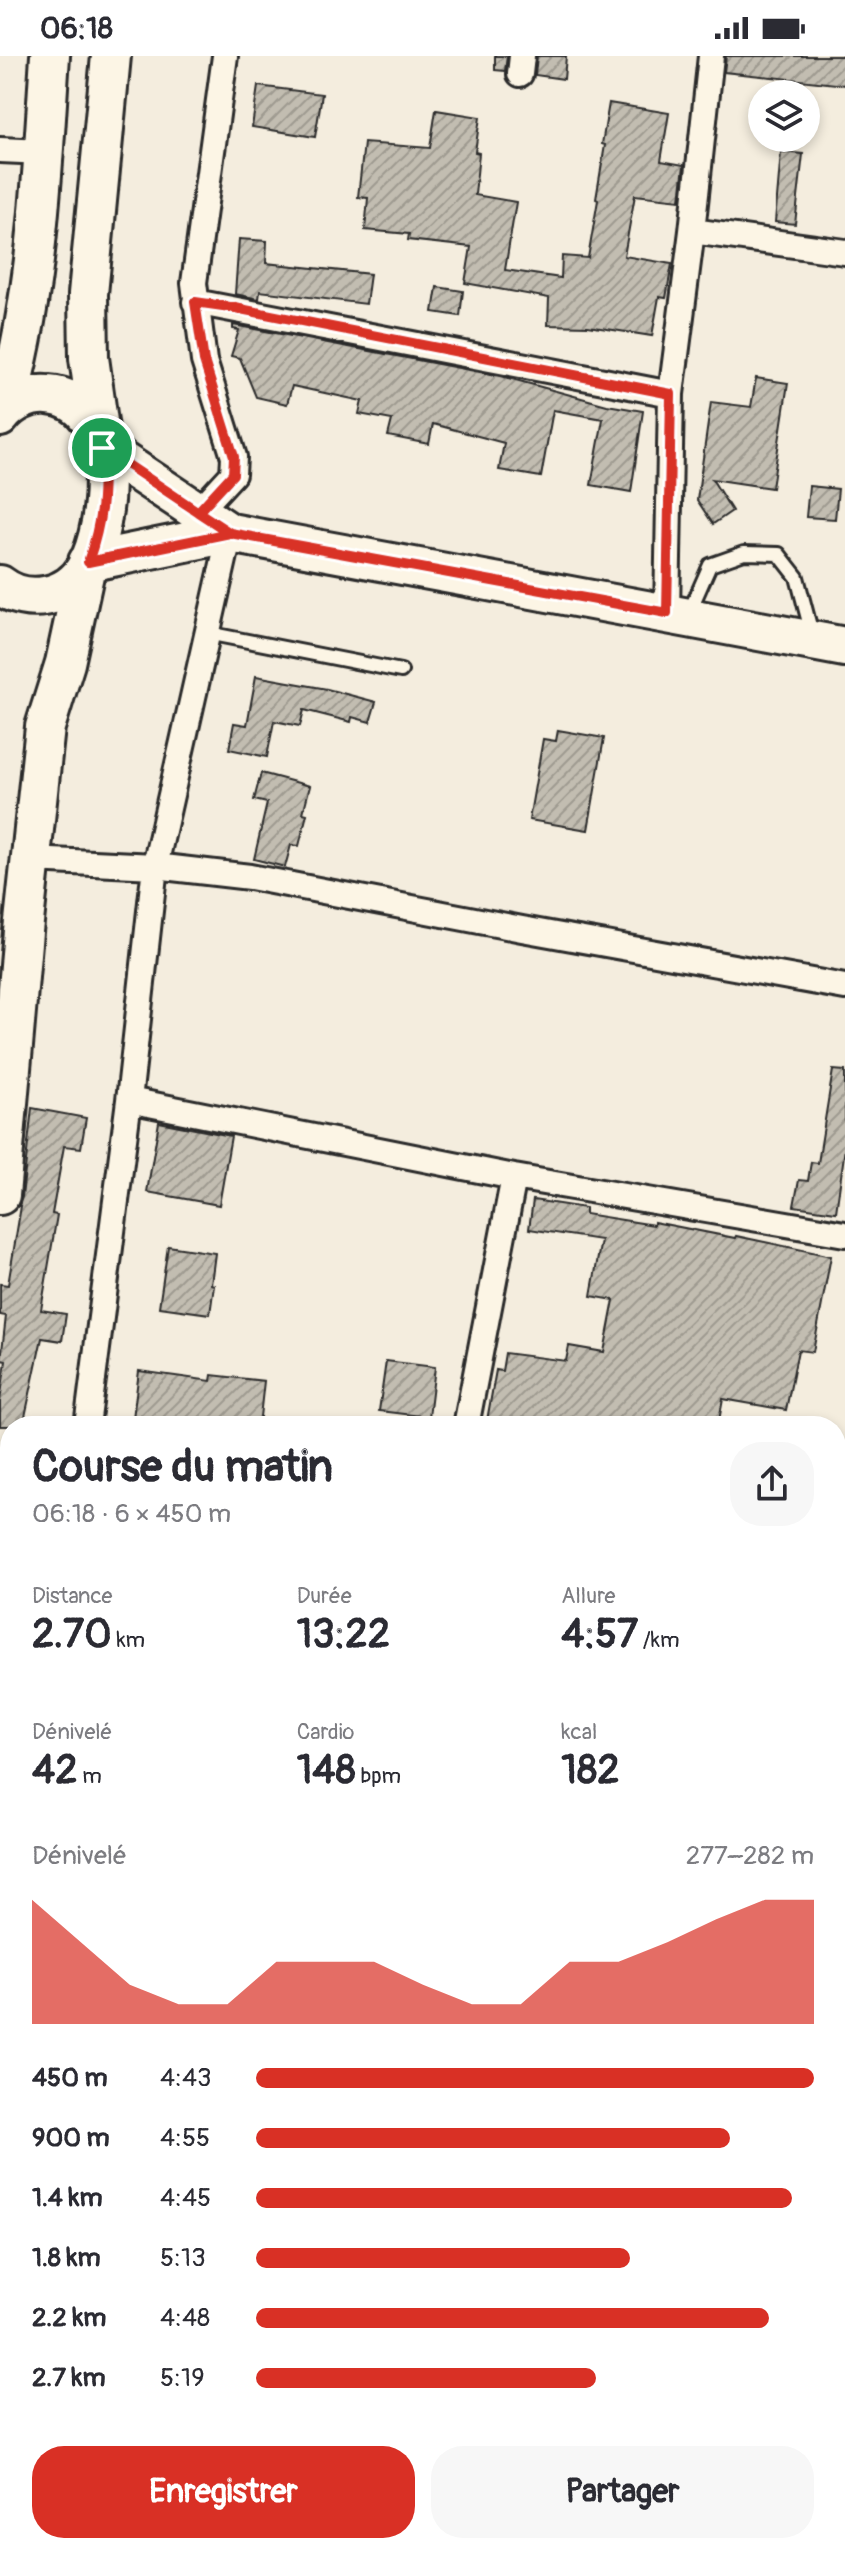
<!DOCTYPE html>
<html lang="fr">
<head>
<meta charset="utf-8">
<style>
  :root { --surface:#fff; --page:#f7f7f7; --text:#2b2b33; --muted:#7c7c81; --accent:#d93025 }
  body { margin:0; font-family:Pangolin,sans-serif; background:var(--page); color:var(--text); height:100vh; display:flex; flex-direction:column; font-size:30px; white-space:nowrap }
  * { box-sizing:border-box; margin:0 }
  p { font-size:26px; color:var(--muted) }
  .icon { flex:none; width:44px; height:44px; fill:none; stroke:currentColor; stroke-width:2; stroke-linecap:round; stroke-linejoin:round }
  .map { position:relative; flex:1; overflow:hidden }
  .details { position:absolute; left:0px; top:1360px; width:846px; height:1138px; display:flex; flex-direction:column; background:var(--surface); border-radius:32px 32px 0 0; box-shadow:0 4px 12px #0003 }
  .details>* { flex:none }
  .tools { position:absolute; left:748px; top:24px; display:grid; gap:16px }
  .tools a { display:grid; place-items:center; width:72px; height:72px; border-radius:50%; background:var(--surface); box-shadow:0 4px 12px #0003; font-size:40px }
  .pin { position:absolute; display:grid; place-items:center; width:68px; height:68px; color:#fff; margin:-34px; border:4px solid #fff; border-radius:50%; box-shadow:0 2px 8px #0007 }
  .round { display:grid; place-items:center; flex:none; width:84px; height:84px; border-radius:32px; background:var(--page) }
  .headline { display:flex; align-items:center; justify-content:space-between; height:136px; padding:0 32px }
  h1 { font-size:44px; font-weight:800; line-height:60px }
  .metrics { display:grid; grid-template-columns:repeat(3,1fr); gap:12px; height:136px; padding:8px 32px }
  .metrics div { display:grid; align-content:center }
  .metrics b { font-size:40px; font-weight:800 }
  .metrics small { font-size:22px; font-weight:400 }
  .metrics p { font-size:22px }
  .chart { height:224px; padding:16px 32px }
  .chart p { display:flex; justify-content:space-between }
  .chart svg { width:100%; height:144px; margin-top:8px; fill:var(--accent); opacity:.7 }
  .cta { display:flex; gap:16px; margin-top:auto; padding:16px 32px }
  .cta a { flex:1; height:92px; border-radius:32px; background:var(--accent); color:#fff; font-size:32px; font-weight:800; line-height:92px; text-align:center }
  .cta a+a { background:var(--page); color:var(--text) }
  ul { padding:0 32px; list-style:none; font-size:26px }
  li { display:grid; grid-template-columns:128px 96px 1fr; align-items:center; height:60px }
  li i { height:20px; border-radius:10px; background:var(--accent) }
  .status { display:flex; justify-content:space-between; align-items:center; height:56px; padding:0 40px; background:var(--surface); direction:ltr }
  .status svg { height:22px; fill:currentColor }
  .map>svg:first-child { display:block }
</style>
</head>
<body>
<div class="status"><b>06:18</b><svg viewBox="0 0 49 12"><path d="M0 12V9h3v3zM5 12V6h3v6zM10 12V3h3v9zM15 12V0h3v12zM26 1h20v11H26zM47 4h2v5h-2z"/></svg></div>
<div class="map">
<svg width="845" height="2497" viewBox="0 0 845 2497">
  <defs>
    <pattern id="building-hatch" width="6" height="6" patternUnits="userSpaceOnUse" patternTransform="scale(2)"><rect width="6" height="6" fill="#c2bdb1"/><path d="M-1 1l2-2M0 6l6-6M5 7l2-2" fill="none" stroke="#9e9a90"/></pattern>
  </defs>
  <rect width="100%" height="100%" fill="#f4edde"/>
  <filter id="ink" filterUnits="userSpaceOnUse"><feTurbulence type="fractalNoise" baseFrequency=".0125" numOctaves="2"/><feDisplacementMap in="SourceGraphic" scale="16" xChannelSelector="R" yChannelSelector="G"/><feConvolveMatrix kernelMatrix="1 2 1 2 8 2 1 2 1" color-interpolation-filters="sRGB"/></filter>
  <g filter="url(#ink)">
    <path fill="url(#building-hatch)" stroke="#2b2b2b" stroke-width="2" d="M495 0H507L505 15 495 14Z
      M537 0H566L564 23 535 19Z
      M726 0H845V29L724 16Z
      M258 30 322 38 315 81 252 71Z
      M609 47 669 57 661 105 684 109 680 144 635 139 624 200 672 208 666 242 659 241 652 280 588 270 548 269 549 242 465 227 471 191 408 184 409 178 365 174 368 142 358 141 364 87 430 92 436 54 480 61 475 96 479 97 475 139 516 146 505 214 561 222 562 200 588 202 598 144 596 143 605 89 602 88Z
      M781 96 803 98 795 168 775 166Z
      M239 183 267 185 266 207 370 218 366 248 260 235 259 243 235 238Z
      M437 231 463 235 460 260 433 256Z
      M233 269 501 320 607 349 643 355 631 436 591 429 603 363 553 354 541 421 499 414 504 387 433 368 429 388 388 380 392 364 359 358 362 345 292 330 287 348 256 341 240 302 231 300 239 274 233 273Z
      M756 322 788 327 772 432 712 423 732 455 713 468 697 444 711 346 751 351Z
      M809 430 838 433 835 463 806 461Z
      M256 620 327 633 376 646 370 666 352 661 351 666 304 654 300 670 274 665 267 701 229 693 234 667 247 669Z
      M558 674 604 682 588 774 529 764 543 683 556 685Z
      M261 717 310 730 303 757 307 758 299 790 291 789 285 811 254 803 267 747 254 744Z
      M833 1014 845 1015V1092L836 1156 794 1150 799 1124 808 1125 811 1106 818 1107Z
      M32 1052 86 1062 81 1092 64 1090 52 1158 57 1159 41 1254 66 1258 62 1285 42 1282 23 1370H0V1345L6 1305 1 1304 6 1260 0 1259V1228L8 1229 21 1150H19L22 1141Z
      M159 1066 231 1080 219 1149 147 1136Z
      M533 1144 585 1152V1158L654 1169V1166L735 1182 736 1180 831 1200 813 1296 798 1294 786 1354 723 1343 718 1370H486L496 1314 502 1315 505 1297 566 1305 569 1290 604 1296 614 1244 591 1240 601 1184 529 1173Z
      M168 1190 215 1197 211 1228 214 1229 210 1258 159 1251Z
      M386 1305 435 1311 429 1361 379 1355Z
      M139 1315 211 1325 212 1319 264 1325 259 1370H132Z"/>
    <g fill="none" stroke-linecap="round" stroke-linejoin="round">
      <g stroke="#2b2b2b" stroke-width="18">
        <path id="service" d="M688 559 710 509 744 497 779 498 797 521 812 578
          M207 577 401 615"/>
      </g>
      <g stroke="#2b2b2b" stroke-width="30">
        <path id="minor" d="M520 18 522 0
          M0 94 44 96
          M692 175 845 196
          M195 246 671 338
          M198 456 233 418 234 401 204 305 194 227 225 0
          M667 557 671 338 692 175 711 0
          M31 804 155 810 250 821 522 873 845 931
          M129 1044 514 1121 845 1178
          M87 1370 129 1044 155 810 230 477
          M466 1370 514 1121
          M836 1724 845 1717
          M836 1796 845 1806
          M0 2000 10 2001
          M0 2164 10 2097
          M836 2434 845 2427
          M759 2497 770 2488"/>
      </g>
      <g stroke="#2b2b2b" stroke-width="36">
        <path id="tertiary" d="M836 1466 845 1420
          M0 2395H10
          M651 2488 658 2497"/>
      </g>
      <g stroke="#2b2b2b" stroke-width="44">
        <path id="primary" d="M4 356C38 241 42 119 50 0
          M0 361C10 347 30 337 48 339 122 344 111 467 86 512 68 542 27 550 0 529
          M101 387 89 302 88 238 111 0
          M102 392 230 477
          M88 506 230 477 845 591
          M0 1139 23 875 45 671 65 607 85 514"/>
      </g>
      <use href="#service" stroke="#fcf5e5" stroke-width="12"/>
      <use href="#minor" stroke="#fcf5e5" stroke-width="24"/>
      <use href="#tertiary" stroke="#fcf5e5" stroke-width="30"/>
      <use href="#primary" stroke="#fcf5e5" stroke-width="38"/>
    </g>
  </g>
  <g fill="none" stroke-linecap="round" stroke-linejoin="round" filter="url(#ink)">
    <g stroke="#fff" stroke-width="16">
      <path id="route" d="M102 392C145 420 187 449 230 477L667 557 671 338 230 251 195 246 204 305 234 401 233 418 198 456 230 477 88 506C103 463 104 437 102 392"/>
    </g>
    <use href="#route" stroke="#d93025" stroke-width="10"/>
  </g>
</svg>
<div class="tools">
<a><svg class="icon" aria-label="layers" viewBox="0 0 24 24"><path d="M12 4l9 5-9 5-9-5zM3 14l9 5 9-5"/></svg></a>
</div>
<div class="pin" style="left:102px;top:392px;background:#1e9e55"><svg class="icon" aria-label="arrive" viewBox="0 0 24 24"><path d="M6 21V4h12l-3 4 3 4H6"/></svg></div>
<section class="details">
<div class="headline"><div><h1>Course du matin</h1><p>06:18 · 6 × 450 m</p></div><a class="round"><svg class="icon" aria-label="share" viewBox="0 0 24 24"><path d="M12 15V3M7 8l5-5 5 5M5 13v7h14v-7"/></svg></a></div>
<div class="metrics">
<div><p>Distance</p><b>2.70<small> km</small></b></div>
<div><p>Durée</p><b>13:22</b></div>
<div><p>Allure</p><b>4:57<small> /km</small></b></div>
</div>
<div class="metrics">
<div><p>Dénivelé</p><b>42<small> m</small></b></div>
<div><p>Cardio</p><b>148<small> bpm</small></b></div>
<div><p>kcal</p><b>182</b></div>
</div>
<div class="chart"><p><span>Dénivelé</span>277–282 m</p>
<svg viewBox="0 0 160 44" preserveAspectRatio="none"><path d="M0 44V6L10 19L20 32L30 38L40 38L50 25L60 25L70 25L80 32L90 38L100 38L110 25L120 25L130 19L140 12L150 6L160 6V44z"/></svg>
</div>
<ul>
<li><b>450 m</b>4:43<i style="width:100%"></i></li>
<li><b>900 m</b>4:55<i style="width:85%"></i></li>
<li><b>1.4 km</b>4:45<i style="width:96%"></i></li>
<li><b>1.8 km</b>5:13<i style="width:67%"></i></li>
<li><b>2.2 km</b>4:48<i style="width:92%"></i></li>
<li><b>2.7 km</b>5:19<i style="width:61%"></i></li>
</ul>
<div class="cta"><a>Enregistrer</a><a>Partager</a></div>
</section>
</div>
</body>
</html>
